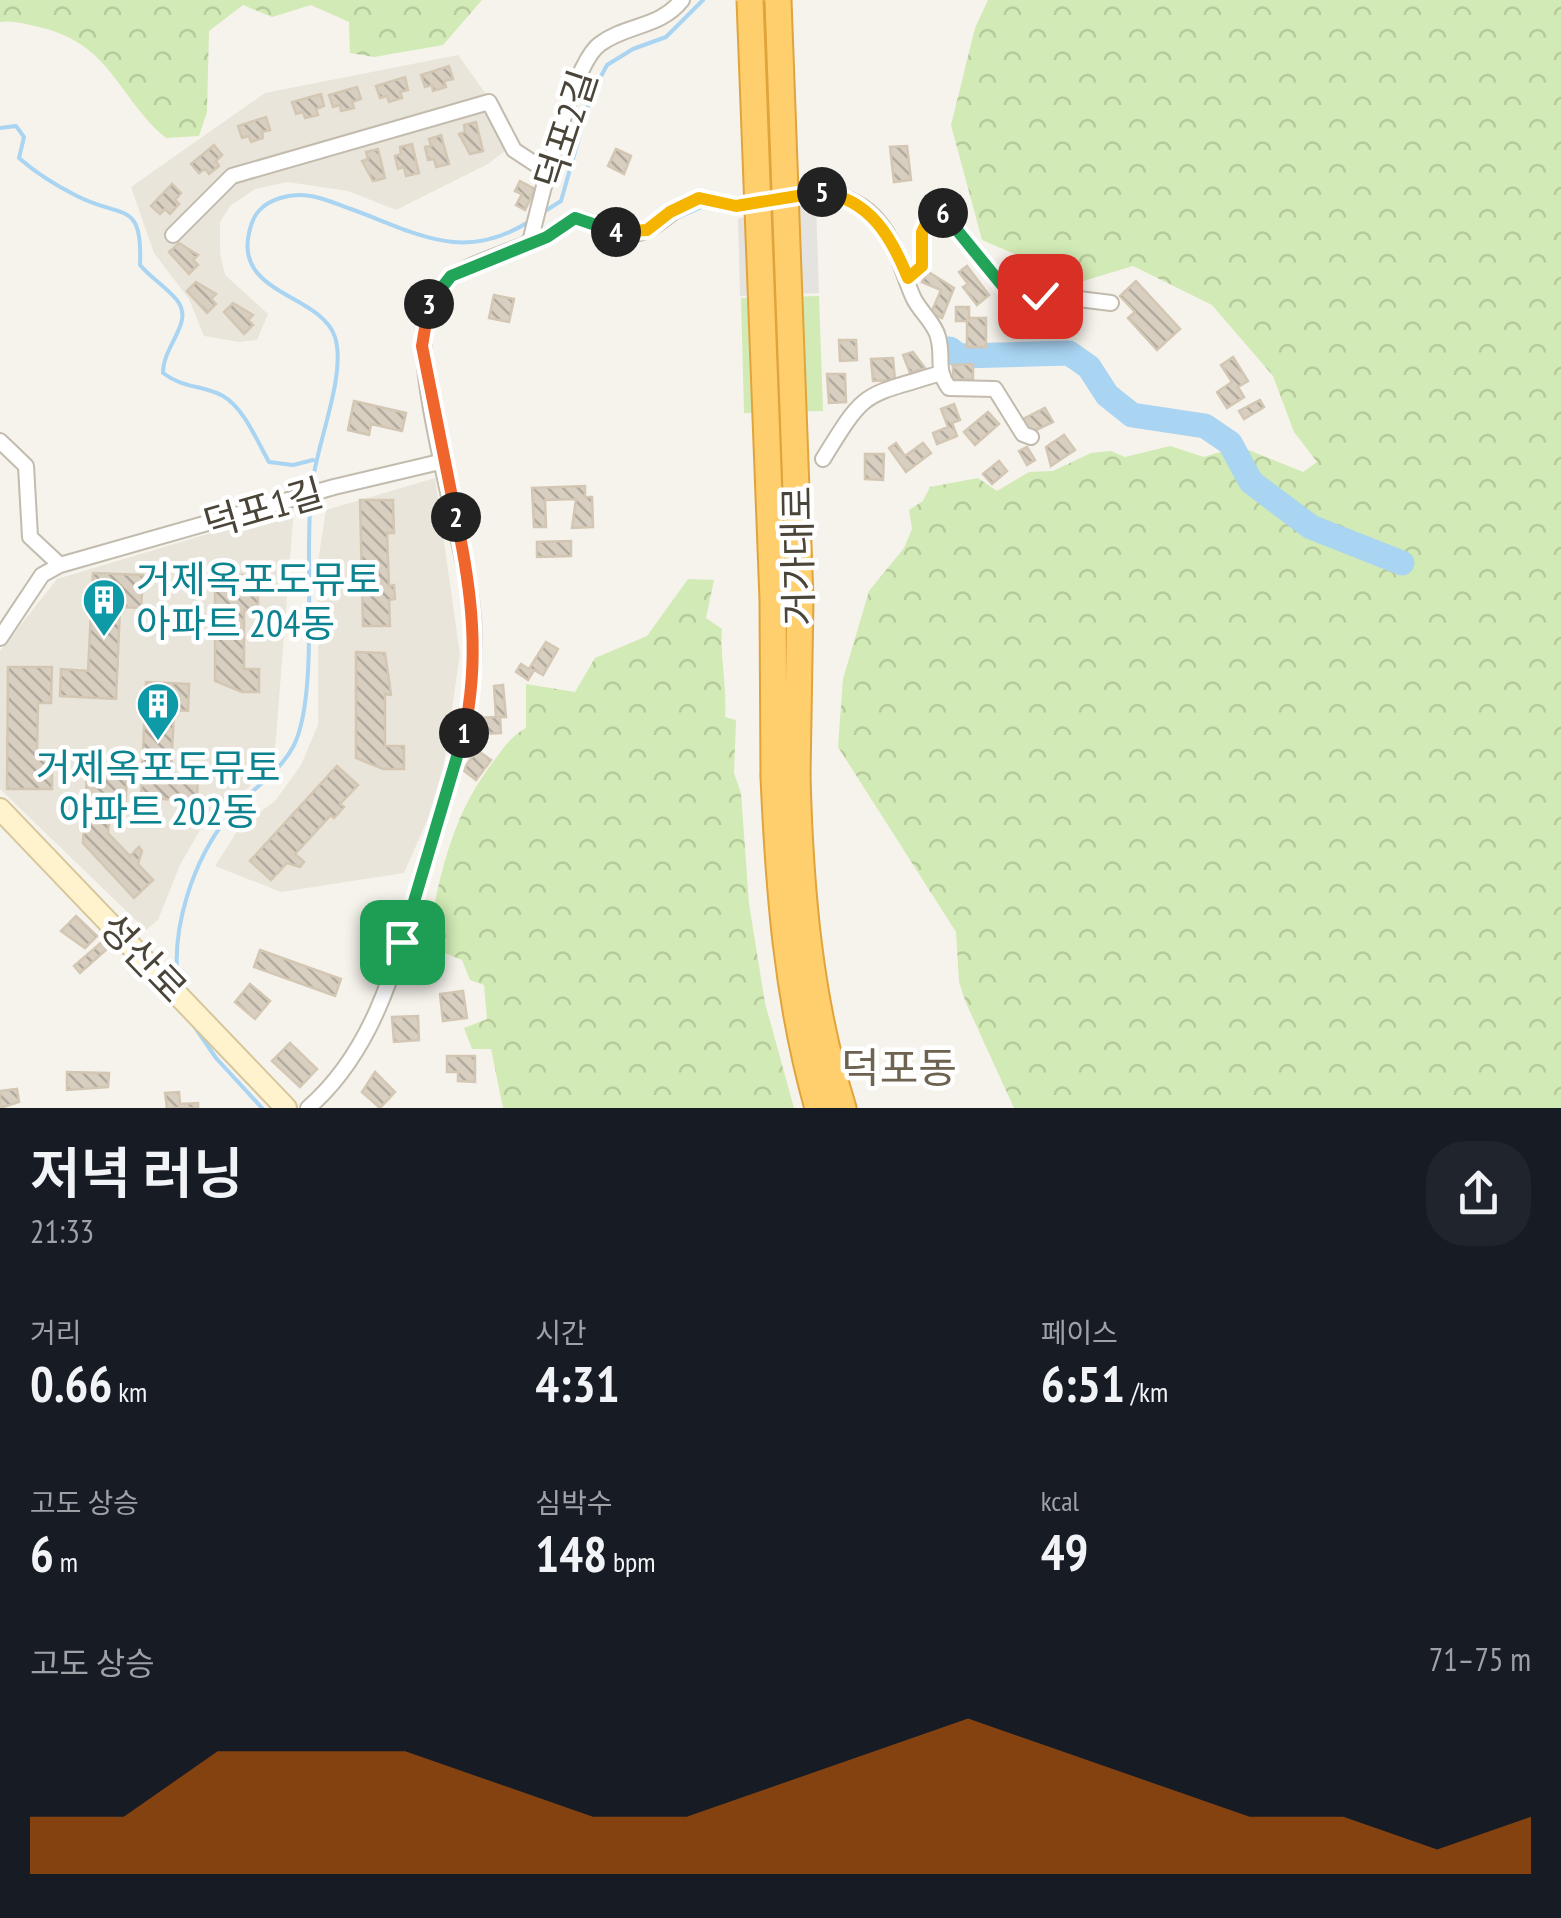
<!DOCTYPE html>
<html lang="ko">
<head>
<meta charset="utf-8">
<style>
  :root { --surface:#171b24; --page:#20242c; --text:#f1f3f6; --muted:#9ea1a6; --accent:#b45309 }
  body { margin:0; font-family:"PT Sans Narrow","Noto Sans KR",sans-serif; background:var(--page); color:var(--text); height:100vh; display:flex; flex-direction:column; font-size:38px; white-space:nowrap }
  * { box-sizing:border-box; margin:0 }
  p { font-size:32px; color:var(--muted) }
  .icon { flex:none; width:55px; height:55px; fill:none; stroke:currentColor; stroke-width:2; stroke-linecap:round; stroke-linejoin:round }
  .map { position:relative; height:1108px; overflow:hidden }
  .sheet { display:flex; flex-direction:column; background:var(--surface); flex:1 }
  .sheet>* { flex:none }
  .pin { position:absolute; display:grid; place-items:center; width:85px; height:85px; color:#fff; margin:-42px; border-radius:20px; box-shadow:0 5px 15px #0006 }
  .km { position:absolute; width:50px; height:50px; margin:-25px; border-radius:50%; background:#222; color:#fff; font-size:28px; line-height:50px; text-align:center }
  .round { display:grid; place-items:center; flex:none; width:105px; height:105px; border-radius:40px; background:var(--page) }
  .summary { display:flex; align-items:center; justify-content:space-between; height:170px; padding:0 30px }
  h1 { font-size:55px; font-weight:600; line-height:75px }
  .metrics { display:grid; grid-template-columns:repeat(3,1fr); gap:15px; height:170px; padding:10px 30px }
  .metrics div { display:grid; align-content:center }
  .metrics b { font-size:50px; font-weight:600 }
  .metrics small { font-size:28px; font-weight:400 }
  .metrics p { font-size:28px }
  .chart { height:280px; padding:20px 30px }
  .chart p { display:flex; justify-content:space-between }
  .chart svg { width:100%; height:180px; margin-top:10px; fill:var(--accent); opacity:.7 }
  .map>svg:first-child { display:block }
</style>
</head>
<body>
<div class="map">
<svg width="1561" height="1108" viewBox="0 0 1561 1108">
  <defs>
    <pattern id="forest-crowns" width="20" height="18" patternUnits="userSpaceOnUse" patternTransform="scale(2.5)"><rect width="20" height="18" fill="#d2eab5"/><path d="M2 6a3 3 0 1 1 6 0M12 15a3 3 0 1 1 6 0" fill="none" stroke="#b6ca9c"/></pattern>
    <pattern id="building-back-hatch" width="6" height="6" patternUnits="userSpaceOnUse" patternTransform="scale(2.5)"><rect width="6" height="6" fill="#d8cfc1"/><path d="M-1 5l2 2M0 0l6 6M5-1l2 2" fill="none" stroke="#b1aa9e"/></pattern>
  </defs>
  <rect width="100%" height="100%" fill="#f6f3ec"/>
  <path fill="#eae5da" d="M458 55 519 140 488 164 396 210 348 191 287 182 255 189 230 206 220 222V253L225 275 268 314 257 340 239 342 204 336 189 299 154 253 131 187 265 93Z
    M435 478 460 654 440 791 404 873 281 892 215 866 240 827 275 801 301 765 318 725V562L326 510Z
    M294 508 275 750 250 786 200 830 180 865 158 920 146 930 0 789V651L57 579Z"/>
  <path fill="url(#forest-crowns)" d="M0 0H482L443 45 374 57 350 53 349 22 311 5 272 17 243 5 209 31 207 112 199 136 166 138C117 97 112 44 39 27 26 24 13 20 0 22Z
    M988 0H1561V1108H1014L966 1003 959 982 956 932 838 747 843 679 869 591 904 548 912 529 909 510 923 501 930 487 978 478 997 491 1029 472 1053 471 1091 453 1111 451 1125 457 1170 446 1204 457 1239 446 1303 472 1317 462 1294 432 1273 376 1212 305 1133 266 1080 282 982 240 951 125 975 28Z
    M688 579 714 580 706 618 722 629C720 659 727 685 725 717L736 720 734 773 741 793 749 904 765 1003 794 1108H503L491 1049H472L464 1028 487 1019 484 985 470 980 462 960 427 946C438 881 450 820 490 766 503 750 508 738 526 728V684L575 692 595 658 647 636Z"/>
  <path fill="#d2eab5" d="M819 296 823 411 744 413 741 298Z"/>
  <path fill="#e5e3e0" d="M799 200 816 203 819 293 740 296 738 219Z"/>
  <g fill="none" stroke-linecap="round" stroke-linejoin="round">
    <path stroke="#a9d4f2" stroke-width="4" d="M0 128 16 126 24 137 19 158C36 173 57 186 77 196 121 219 143 199 140 265 151 278 165 286 176 299 196 322 163 344 163 373 184 389 204 385 223 396 244 408 257 441 269 462L293 465 313 460
      M542 213 561 201 591 95 607 65 633 49 666 37 703 0
      M677 218 704 206
      M593 232 623 242 648 237
      M312 486C316 445 347 375 335 337 321 294 235 295 249 233 251 223 255 213 263 207 272 199 288 195 299 195 317 195 334 203 351 209 417 233 463 264 530 221
      M178 982C171 928 193 861 227 818 246 792 279 775 294 745 319 694 304 560 311 496
      M192 1023 216 1058 262 1108"/>
    <path stroke="#a9d4f2" stroke-width="25" d="M950 349 959 356 1069 353 1089 367 1107 395 1132 415 1205 426 1230 443 1251 482 1311 527 1402 563"/>
  </g>
  <path fill="url(#building-back-hatch)" stroke="#d3c7b4" stroke-width="2.5" d="M449 66 453 79 444 81 446 87 433 91 432 85 425 87 421 75Z
    M405 77 408 90 400 92 402 98 389 102 387 96 380 98 376 86Z
    M357 87 361 99 352 102 354 108 341 111 340 105 333 107 329 95Z
    M321 94 324 106 316 109 318 115 305 118 303 112 296 114 292 102Z
    M266 117 270 130 262 132 263 138 251 142 249 136 242 138 238 126Z
    M476 122 483 151 470 154 459 134 465 132 464 125Z
    M441 135 449 164 436 167 434 159 428 160 425 147 431 146 429 139Z
    M412 144 419 173 406 176 404 167 398 169 395 156 401 154 400 147Z
    M214 145 222 155 216 161 219 166 209 174 205 169 199 173 191 164Z
    M907 146 911 180 894 182 890 147Z
    M378 149 385 178 373 181 362 161 368 159 366 152Z
    M616 149 631 156 624 174 608 166Z
    M520 181 535 189 525 210 516 205 522 194 515 191Z
    M172 184 181 193 175 200 179 204 170 214 165 209 160 214 151 206Z
    M179 243 198 255 193 260 198 265 189 274 169 252Z
    M967 266 989 295 977 305 963 287 968 284 959 272Z
    M927 271 954 288 942 318 931 313 941 290 922 282Z
    M1136 281 1180 329 1157 350 1128 318 1135 312 1120 296Z
    M196 282 216 294 211 299 216 304 207 313 187 291Z
    M494 295 514 299 509 322 489 318Z
    M233 303 253 315 248 320 253 325 244 334 224 312Z
    M956 307H969V318H986V347H967V321H956Z
    M839 340H856L857 360 840 361Z
    M913 352 925 368 910 373 903 355Z
    M1233 357 1248 381 1238 387 1244 397 1227 408 1217 392 1232 382 1221 365Z
    M893 358 895 380 873 381 871 359Z
    M973 364V379L953 380V365Z
    M827 374H845L846 402 829 403Z
    M1260 400 1264 407 1244 419 1239 411Z
    M354 401 406 413 402 431 371 424 369 435 348 430Z
    M954 404 960 420 952 423 957 436 937 444 933 433 948 427 941 409Z
    M1045 408 1053 422 1030 433 1023 419Z
    M988 412 999 424 975 445 964 432Z
    M1064 435 1075 450 1051 466 1046 447Z
    M896 443 905 456 923 443 931 453 906 472 889 448Z
    M1027 447 1035 460 1027 465 1019 451Z
    M865 454H884L883 480 865 479Z
    M999 461 1007 471 992 484 983 474Z
    M585 486V497H592L593 527 572 528 576 499 545 500 546 527H534L532 488Z
    M360 500H393L394 533H387L389 586 394 585 395 599 389 600 390 626H363Z
    M571 541V556L537 557V542Z
    M93 573 143 575 141 608 120 607 116 699 60 696 61 669 88 671Z
    M215 575H258V610H244V669H259V692H242L215 681Z
    M546 642 558 649 543 675 534 670 528 680 516 672 521 664 529 669Z
    M356 652 385 653 391 695 385 694V746H404V769H383L356 758Z
    M8 667H52L51 703H38L37 754H52V789H7Z
    M146 682 189 684 188 711 174 710 171 773 198 774 197 801 141 798Z
    M503 685 506 717H500L501 733 479 734 478 718 496 717 494 686Z
    M477 750 491 760 476 780 463 770Z
    M337 766 358 785 340 804 344 807 334 818 331 815 295 854 304 862 300 867 287 863 271 880 250 861Z
    M87 775 127 778 125 813 110 812 108 833 130 856 139 847 142 851 138 864 153 880 134 898 83 843Z
    M76 916 97 936 85 948 61 931Z
    M103 941 108 948 80 973 74 966Z
    M260 950 341 979 335 996 254 967Z
    M250 984 270 1001 255 1019 235 1002Z
    M463 991 467 1018 443 1021 440 994Z
    M418 1016 419 1040 394 1042 392 1017Z
    M290 1043 317 1069 300 1087 272 1061Z
    M447 1056H475V1082L458 1081V1072H447Z
    M67 1072 109 1073 108 1087 67 1090Z
    M375 1072 395 1092 380 1108 362 1092Z
    M17 1089 19 1102 0 1108V1091Z
    M179 1092 180 1104 198 1103V1108H167L165 1093Z"/>
  <g fill="none" stroke-linecap="round" stroke-linejoin="round">
    <g stroke="#c2bbae" stroke-width="18">
      <path id="street" d="M173 235 232 176 489 102 514 150 549 173
        M530 242 547 237 575 218C596 220 610 236 633 234 656 232 671 209 692 201 706 195 722 207 737 205 788 199 839 175 879 222 898 245 902 274 914 299 920 311 935 324 938 337 944 358 935 369 949 388L995 389 1023 434 1031 437
        M908 278 921 266 922 232 933 209C949 215 991 273 1007 290L1111 303
        M0 441 26 466 30 537 60 565
        M823 459C866 389 862 397 938 374
        M0 638 42 575 60 565 334 487 444 461
        M308 1108C381 1045 400 946 426 858 451 772 484 691 471 600 462 538 409 359 427 310 442 266 493 260 530 242 540 203 571 64 600 44 627 24 660 28 682 0"/>
    </g>
    <g stroke="#d6c79b" stroke-width="24">
      <path id="secondary" d="M0 809 286 1108"/>
    </g>
    <g stroke="#e0a43c" stroke-width="29">
      <path id="highway" d="M797 776C800 889 809 1000 843 1108
        M774 777C779 890 787 998 818 1108"/>
    </g>
    <use href="#street" stroke="#fff" stroke-width="14"/>
    <use href="#secondary" stroke="#fff3cd" stroke-width="20"/>
    <use href="#highway" stroke="#ffcf6e" stroke-width="25"/>
    <g stroke="#e0a43c" stroke-width="29" stroke-linecap="butt">
      <path id="highway-bridge" d="M750 0 773 600 774 777
        M778 0 800 599 797 776"/>
    </g>
    <use href="#highway-bridge" stroke="#ffcf6e" stroke-width="25"/>
  </g>
  <g fill="none" stroke-linecap="round" stroke-linejoin="round">
    <g stroke="#fff" stroke-width="20">
      <path id="split-1" d="M402 942 464 733"/>
    </g>
    <g stroke="#fff" stroke-width="20">
      <path id="split-2" d="M456 517C472 591 480 659 464 733"/>
    </g>
    <g stroke="#fff" stroke-width="20">
      <path id="split-3" d="M429 304 422 346 456 517"/>
    </g>
    <g stroke="#fff" stroke-width="20">
      <path id="split-4" d="M429 304 451 276 547 237 575 218 616 232"/>
    </g>
    <g stroke="#fff" stroke-width="20">
      <path id="split-5" d="M616 232 647 230 670 212 699 198 736 206 822 192"/>
    </g>
    <g stroke="#fff" stroke-width="20">
      <path id="split-6" d="M822 192C870 200 891 236 908 278L922 266V232L933 209 943 213"/>
    </g>
    <g stroke="#fff" stroke-width="20">
      <path id="split-7" d="M943 213 1006 290 1040 296"/>
    </g>
    <use href="#split-1" stroke="#22a559" stroke-width="12"/>
    <use href="#split-2" stroke="#f0652b" stroke-width="12"/>
    <use href="#split-3" stroke="#f0652b" stroke-width="12"/>
    <use href="#split-4" stroke="#22a559" stroke-width="12"/>
    <use href="#split-5" stroke="#f5b400" stroke-width="12"/>
    <use href="#split-6" stroke="#f5b400" stroke-width="12"/>
    <use href="#split-7" stroke="#22a559" stroke-width="12"/>
  </g>
  <defs>
    <g id="building-pin" transform="scale(2.25)"><path d="M0 17L-7.5 6A9.5 9.5 0 1 1 7.5 6Z" fill="#0f9aa8" stroke="#fff"/><path d="M-4-6H4V6H1V3H-1V6H-4ZM-2.5-4.3h1.7v1.8h-1.7ZM.8-4.3h1.7v1.8H.8ZM-2.5-1h1.7V.8h-1.7ZM.8-1h1.7V.8H.8Z" fill="#fff"/></g>
  </defs>
  <g fill-rule="evenodd">
    <use href="#building-pin" x="104" y="600"/>
    <use href="#building-pin" x="158" y="704"/>
  </g>
  <g text-anchor="middle" dominant-baseline="central" stroke-width="9" stroke-linejoin="round" paint-order="stroke">
    <g font-size="38" fill="#4b4439" stroke="#fff">
      <text transform="translate(565 129) rotate(-72)">덕포2길</text>
      <text transform="translate(263 507) rotate(-16)">덕포1길</text>
      <text transform="translate(797 556) rotate(-91)">거가대로</text>
      <text transform="translate(144 957) rotate(46)">성산로</text>
    </g>
    <g font-size="38" fill="#0d838f" stroke="#fff" text-anchor="start">
      <text x="136" y="578">거제옥포도뮤토<tspan x="136" dy="44">아파트 204동</tspan></text>
      <text x="158" y="766" text-anchor="middle">거제옥포도뮤토<tspan x="158" dy="44">아파트 202동</tspan></text>
    </g>
    <g font-size="42" fill="#6e6250" stroke="#fff">
      <text x="899" y="1067">덕포동</text>
    </g>
  </g>
</svg>
<div class="pin" style="left:402px;top:942px;background:#1e9e55"><svg class="icon" aria-label="arrive" viewBox="0 0 24 24"><path d="M6 21V4h12l-3 4 3 4H6"/></svg></div>
<div class="pin" style="left:1040px;top:296px;background:#d93025"><svg class="icon" aria-label="check" viewBox="0 0 24 24"><path d="M5 12l5 5 9-10"/></svg></div>
<b class="km" style="left:464px;top:733px">1</b>
<b class="km" style="left:456px;top:517px">2</b>
<b class="km" style="left:429px;top:304px">3</b>
<b class="km" style="left:616px;top:232px">4</b>
<b class="km" style="left:822px;top:192px">5</b>
<b class="km" style="left:943px;top:213px">6</b>
</div>
<section class="sheet">
<div class="summary"><div><h1>저녁 러닝</h1><p>21:33</p></div><a class="round"><svg class="icon" aria-label="share" viewBox="0 0 24 24"><path d="M12 15V3M7 8l5-5 5 5M5 13v7h14v-7"/></svg></a></div>
<div class="metrics">
<div><p>거리</p><b>0.66<small> km</small></b></div>
<div><p>시간</p><b>4:31</b></div>
<div><p>페이스</p><b>6:51<small> /km</small></b></div>
</div>
<div class="metrics">
<div><p>고도 상승</p><b>6<small> m</small></b></div>
<div><p>심박수</p><b>148<small> bpm</small></b></div>
<div><p>kcal</p><b>49</b></div>
</div>
<div class="chart"><p><span>고도 상승</span>71–75 m</p>
<svg viewBox="0 0 160 44" preserveAspectRatio="none"><path d="M0 44V30L10 30L20 14L30 14L40 14L50 22L60 30L70 30L80 22L90 14L100 6L110 14L120 22L130 30L140 30L150 38L160 30V44z"/></svg>
</div>
</section>
</body>
</html>
